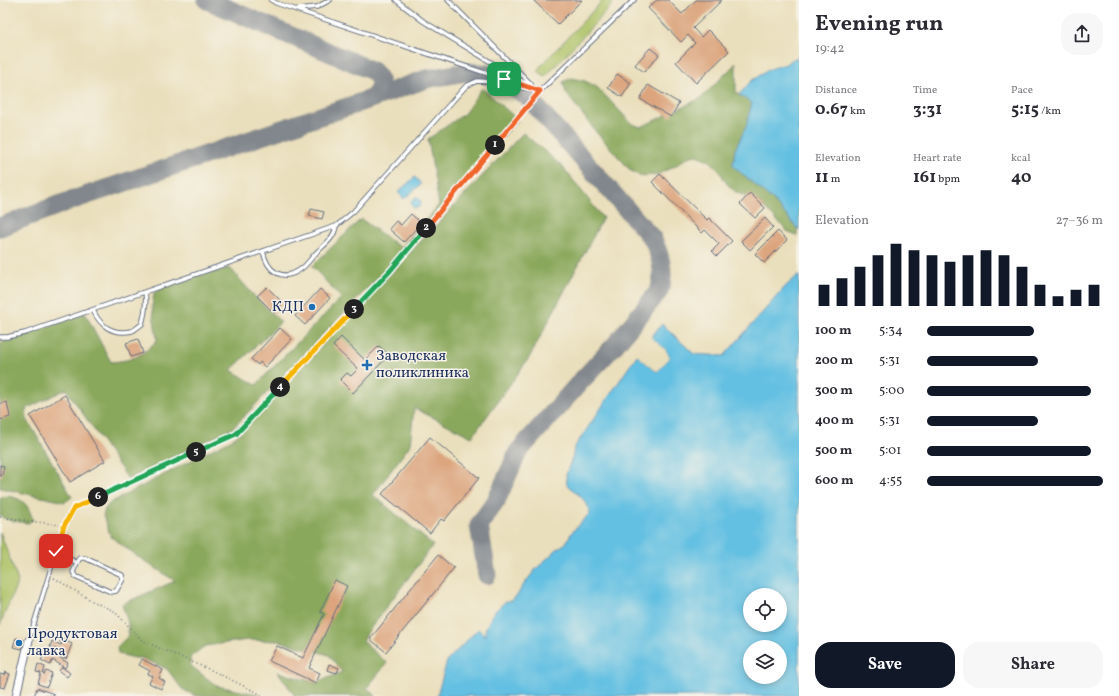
<!DOCTYPE html>
<html lang="en">
<head>
<meta charset="utf-8">
<style>
  :root { --surface:#fff; --page:#f7f7f7; --text:#2b2b33; --muted:#7c7c81; --accent:#111827 }
  body { margin:0; font-family:Vollkorn,serif; background:var(--page); color:var(--text); height:100vh; display:flex; flex-direction:column; font-size:15px; white-space:nowrap }
  * { box-sizing:border-box; margin:0 }
  p { font-size:13px; color:var(--muted) }
  .icon { flex:none; width:22px; height:22px; fill:none; stroke:currentColor; stroke-width:2; stroke-linecap:round; stroke-linejoin:round }
  .map { position:relative; flex:1; overflow:hidden }
  .drawer { display:flex; flex-direction:column; background:var(--surface); width:320px }
  .drawer>* { flex:none }
  .buttons { position:absolute; left:743px; top:588px; display:grid; gap:8px }
  .buttons a { display:grid; place-items:center; width:44px; height:44px; border-radius:50%; background:var(--surface); box-shadow:0 2px 6px #0003; font-size:20px }
  .pin { position:absolute; display:grid; place-items:center; width:34px; height:34px; color:#fff; margin:-17px; border-radius:8px; box-shadow:0 2px 6px #0006 }
  .km { position:absolute; width:20px; height:20px; margin:-10px; border-radius:50%; background:#222; color:#fff; font-size:11px; line-height:20px; text-align:center }
  .round { display:grid; place-items:center; flex:none; width:42px; height:42px; border-radius:16px; background:var(--page) }
  .head { display:flex; align-items:center; justify-content:space-between; height:68px; padding:0 16px }
  h1 { font-size:22px; font-weight:700; line-height:30px }
  .stats { display:grid; grid-template-columns:repeat(3,1fr); gap:6px; height:68px; padding:4px 16px }
  .stats div { display:grid; align-content:center }
  .stats b { font-size:17px; font-weight:700 }
  .stats small { font-size:11px; font-weight:400 }
  .stats p { font-size:11px }
  .chart { height:112px; padding:8px 16px }
  .chart p { display:flex; justify-content:space-between }
  .chart svg { width:100%; height:72px; margin-top:4px; stroke:var(--accent); stroke-width:6 }
  .primary-button { display:flex; gap:8px; margin-top:auto; padding:8px 16px }
  .primary-button a { flex:1; height:46px; border-radius:16px; background:var(--accent); color:#fff; font-size:16px; font-weight:700; line-height:46px; text-align:center }
  .primary-button a+a { background:var(--page); color:var(--text) }
  ul { padding:0 16px; list-style:none; font-size:13px }
  li { display:grid; grid-template-columns:64px 48px 1fr; align-items:center; height:30px }
  li i { height:10px; border-radius:5px; background:var(--accent) }
  main { display:flex; flex:1; min-height:0 }
  .map>svg:first-child { display:block }
</style>
</head>
<body>
<main>
<div class="map">
<svg width="799" height="696" viewBox="0 0 799 696">
  <rect width="100%" height="100%" fill="#f7f3e8"/>
  <filter id="ink" filterUnits="userSpaceOnUse"><feTurbulence type="fractalNoise" baseFrequency=".025" numOctaves="2"/><feDisplacementMap in="SourceGraphic" scale="8" xChannelSelector="R" yChannelSelector="G"/><feConvolveMatrix kernelMatrix="1 2 1 2 8 2 1 2 1" color-interpolation-filters="sRGB"/></filter>
  <filter id="wash" filterUnits="userSpaceOnUse"><feTurbulence type="fractalNoise" baseFrequency=".012" numOctaves="4" result="noise"/><feDisplacementMap in="SourceGraphic" scale="16" xChannelSelector="R" yChannelSelector="G"/><feGaussianBlur stdDeviation="0.9" result="paint"/><feColorMatrix in="noise" values="0 0 0 0 0 0 0 0 0 0 0 0 0 0 0 0 0 1.4 0 .05"/><feComposite in="paint" operator="in"/></filter>
  <g filter="url(#wash)">
    <rect width="100%" height="100%" fill="#eadfbc"/>
    <path fill="#aec267" stroke="#647862" d="M603 0H609L613 4 545 77 537 70Z
      M0 532 18 581 0 625Z"/>
    <path fill="#8aa85c" stroke="#526c5d" d="M736 63V93L752 103 746 127 735 150 733 166 773 200 797 228V236L789 233 757 200 737 193 727 184 718 169 709 160 696 155 688 157 675 166 656 175 641 176 631 171 596 132 566 93 563 82 571 78 585 81 597 87 632 124 641 127 701 98Z
      M482 88 518 120 386 269 233 428 128 479 66 389 26 409 27 419 72 497 65 502 0 488V343L85 313 111 362C134 360 141 357 157 340L152 306 154 293 168 283 230 268 256 298 281 322 231 370 256 385 341 298 312 266 361 219 401 248 439 205 428 139 464 114Z
      M523 133 562 166 603 218 529 358 472 437 414 408 410 445 373 495 433 545 367 633 363 642 387 663 367 688 376 696H295L278 672 316 683 342 672 329 655 279 641 248 640 205 646 190 657 191 666 217 686 261 695 262 696H196L182 689 167 669 142 658H135L118 654 117 647 128 636V623L122 604 175 581 137 556 111 537 103 516 105 509 110 503 236 437Z
      M9 496C25 500 28 505 33 520L28 523C22 522 3 521 0 515 0 511 0 503 0 498L1 497Z"/>
    <path fill="#64c0e2" stroke="#4078a0" fill-rule="evenodd" d="M799 57V230L773 200 733 166 735 150 746 127 752 103 739 95 751 81 770 69 786 64 793 59Z
      M415 177 421 184 404 199 398 192Z
      M411 203a5 5 0 1 1 10 0a5 5 0 1 1-10 0Z
      M797 276H799V696H437L447 661 478 629 486 636 485 630 493 613 505 602 512 600 517 596 522 587 535 570 557 549 566 543 572 532 590 513C587 499 577 494 567 485L566 475 573 455 574 448 637 355 654 370 658 371 670 357 665 349 651 337 662 324 694 354 724 356 785 287ZM750 595H780V625H750ZM750 647H780V677H750Z"/>
    <path fill="#eadfbc" d="M651 337 665 349 670 357 658 371 654 370 637 355 639 353 655 368 657 369 668 357 663 351 650 339Z"/>
    <g fill="none" stroke-linecap="round" stroke-linejoin="round">
      <path stroke="#82878d" stroke-width="19" d="M207 0 373 71C382 79 382 89 373 97
        M0 227 61 204 356 104 426 79 467 72 482 73 500 78 527 96 652 238C660 253 666 274 659 291L615 345 581 381 518 452 496 501 479 525 487 575"/>
    </g>
    <g id="blocks">
      <path fill="#dca57e" d="M533 0H582L558 24Z
        M657 0H668L682 14 696 0H722L693 28 701 37 708 30 729 51 696 83 676 62 695 43 688 35 681 42 648 8Z
        M650 48 659 55 644 72 635 65Z
        M617 74 631 83 622 97 608 88Z
        M648 85 679 103 671 117 640 99Z
        M660 174 707 220 709 218 732 241 717 256 712 251 719 244 705 230 702 233 652 182Z
        M750 193 765 208 755 218 740 204Z
        M311 209 324 212 322 219 309 216Z
        M411 214 421 223 404 242 389 229 396 221 401 225Z
        M765 218 773 227 750 250 741 241Z
        M778 231 787 240 764 263 755 254Z
        M267 287 283 303 274 313 257 296Z
        M320 289 330 298 305 325 295 316Z
        M280 328 292 339 265 367 260 362 258 365 251 359Z
        M341 337 365 360 379 346 389 355 353 393 340 380 347 373 351 376 358 369 333 346Z
        M138 339 143 353 131 357 126 343Z
        M65 395 105 461 70 482 30 416Z
        M7 402 10 417 0 420V404Z
        M430 437 479 478 444 521 441 519 430 533 382 494Z
        M0 465 4 466 2 476H0Z
        M438 555 454 568 386 652 370 639Z
        M335 580 347 586 309 668 320 673 316 683 269 661 277 646 303 658 324 614 320 612Z
        M16 638 25 641 22 649 13 647Z
        M61 639 72 644 66 659 61 657 63 652 50 647 52 641 61 645 62 643 60 642Z
        M47 650 68 663 65 668 53 660 50 665 41 660Z
        M142 659 163 670 159 678 165 682 161 689 149 683 153 676 148 674 150 671 139 665Z
        M38 664 45 667 43 674 44 675 46 671 52 673 47 687 38 684 41 673 36 672Z
        M329 664 339 668 337 673 327 670Z
        M62 667 70 673 67 677 59 671Z
        M5 672 10 674 5 688 0 687V674L4 675Z
        M37 688 54 694 53 696H34Z"/>
    </g>
  </g>
  <g filter="url(#ink)">
    <use href="#blocks" fill-opacity="0" stroke="#636d7f" stroke-width="1"/>
    <g fill="none" stroke-linecap="round" stroke-linejoin="round">
      <g stroke="#636d7f" stroke-width="5.5">
        <path id="lane" d="M271 0 276 3 524 86
          M396 0 423 21 537 90
          M448 0 531 84
          M298 9 317 7 330 0
          M263 251C267 271 282 283 301 269 307 265 311 258 316 253 325 244 334 239 336 226
          M93 310C100 326 113 335 132 331 135 330 139 326 142 324 145 313 147 303 145 292
          M0 337H7L25 333 336 226 353 212 466 86 477 81 493 82 540 91
          M56 551 77 563 73 572 75 576 111 592 116 591 123 579 122 575 85 558H80L77 563
          M29 640 64 526 75 508 235 434 390 271 540 91 634 0"/>
      </g>
      <g stroke="#636d7f" stroke-width="9">
        <path id="street" d="M16 696 29 640"/>
      </g>
      <path stroke="#636d7f" stroke-width="1.5" stroke-dasharray="1 3" stroke-linecap="butt" d="M0 517 60 525
        M54 578 92 601 114 611 143 641 213 671 264 696"/>
      <use href="#lane" stroke="#fff" stroke-width="3.5"/>
      <use href="#street" stroke="#fff" stroke-width="7"/>
    </g>
  </g>
  <g fill="none" stroke-linecap="round" stroke-linejoin="round" filter="url(#ink)">
    <g stroke="#fff" stroke-width="8">
      <path id="split-1" d="M495 145 540 91 504 79"/>
    </g>
    <g stroke="#fff" stroke-width="8">
      <path id="split-2" d="M426 228 495 145"/>
    </g>
    <g stroke="#fff" stroke-width="8">
      <path id="split-3" d="M354 309 390 271 426 228"/>
    </g>
    <g stroke="#fff" stroke-width="8">
      <path id="split-4" d="M280 387 354 309"/>
    </g>
    <g stroke="#fff" stroke-width="8">
      <path id="split-5" d="M196 452 236 434 280 387"/>
    </g>
    <g stroke="#fff" stroke-width="8">
      <path id="split-6" d="M98 497 196 452"/>
    </g>
    <g stroke="#fff" stroke-width="8">
      <path id="split-7" d="M56 551 64 526 74 508 98 497"/>
    </g>
    <use href="#split-1" stroke="#f0652b" stroke-width="5"/>
    <use href="#split-2" stroke="#f0652b" stroke-width="5"/>
    <use href="#split-3" stroke="#22a559" stroke-width="5"/>
    <use href="#split-4" stroke="#f5b400" stroke-width="5"/>
    <use href="#split-5" stroke="#22a559" stroke-width="5"/>
    <use href="#split-6" stroke="#22a559" stroke-width="5"/>
    <use href="#split-7" stroke="#f5b400" stroke-width="5"/>
  </g>
  <g fill="#1f6fb2" stroke="#f7f3e8" stroke-width="1.5">
    <circle cx="312" cy="307" r="4"/>
    <path d="M365 359h4v4h4v4h-4v4h-4v-4h-4v-4h4z"/>
    <circle cx="19" cy="643" r="4"/>
  </g>
  <g text-anchor="middle" dominant-baseline="central" stroke-width="3" stroke-linejoin="round" paint-order="stroke">
    <g font-size="15" fill="#1b2f5e" stroke="#f7f3e8" text-anchor="start">
      <text x="304" y="307" text-anchor="end">КДП</text>
      <text x="376" y="356">Заводская<tspan x="376" dy="17">поликлиника</tspan></text>
      <text x="27" y="634">Продуктовая<tspan x="27" dy="17">лавка</tspan></text>
    </g>
  </g>
</svg>
<div class="buttons">
<a><svg class="icon" aria-label="locate" viewBox="0 0 24 24"><circle cx="12" cy="12" r="6"/><path d="M12 2v4M12 18v4M2 12h4M18 12h4"/></svg></a>
<a><svg class="icon" aria-label="layers" viewBox="0 0 24 24"><path d="M12 4l9 5-9 5-9-5zM3 14l9 5 9-5"/></svg></a>
</div>
<div class="pin" style="left:504px;top:79px;background:#1e9e55"><svg class="icon" aria-label="arrive" viewBox="0 0 24 24"><path d="M6 21V4h12l-3 4 3 4H6"/></svg></div>
<div class="pin" style="left:56px;top:551px;background:#d93025"><svg class="icon" aria-label="check" viewBox="0 0 24 24"><path d="M5 12l5 5 9-10"/></svg></div>
<b class="km" style="left:495px;top:145px">1</b>
<b class="km" style="left:426px;top:228px">2</b>
<b class="km" style="left:354px;top:309px">3</b>
<b class="km" style="left:280px;top:387px">4</b>
<b class="km" style="left:196px;top:452px">5</b>
<b class="km" style="left:98px;top:497px">6</b>
</div>
<section class="drawer">
<div class="head"><div><h1>Evening run</h1><p>19:42</p></div><a class="round"><svg class="icon" aria-label="share" viewBox="0 0 24 24"><path d="M12 15V3M7 8l5-5 5 5M5 13v7h14v-7"/></svg></a></div>
<div class="stats">
<div><p>Distance</p><b>0.67<small> km</small></b></div>
<div><p>Time</p><b>3:31</b></div>
<div><p>Pace</p><b>5:15<small> /km</small></b></div>
</div>
<div class="stats">
<div><p>Elevation</p><b>11<small> m</small></b></div>
<div><p>Heart rate</p><b>161<small> bpm</small></b></div>
<div><p>kcal</p><b>40</b></div>
</div>
<div class="chart"><p><span>Elevation</span>27–36 m</p>
<svg viewBox="0 0 160 44" preserveAspectRatio="none"><path d="M5 44V31M15 44V27M25 44V20M35 44V13M45 44V6M55 44V10M65 44V13M75 44V17M85 44V13M95 44V10M105 44V13M115 44V20M125 44V31M135 44V38M145 44V34M155 44V31"/></svg>
</div>
<ul>
<li><b>100 m</b>5:34<i style="width:61%"></i></li>
<li><b>200 m</b>5:31<i style="width:63%"></i></li>
<li><b>300 m</b>5:00<i style="width:93%"></i></li>
<li><b>400 m</b>5:31<i style="width:63%"></i></li>
<li><b>500 m</b>5:01<i style="width:93%"></i></li>
<li><b>600 m</b>4:55<i style="width:100%"></i></li>
</ul>
<div class="primary-button"><a>Save</a><a>Share</a></div>
</section>
</main>
</body>
</html>
